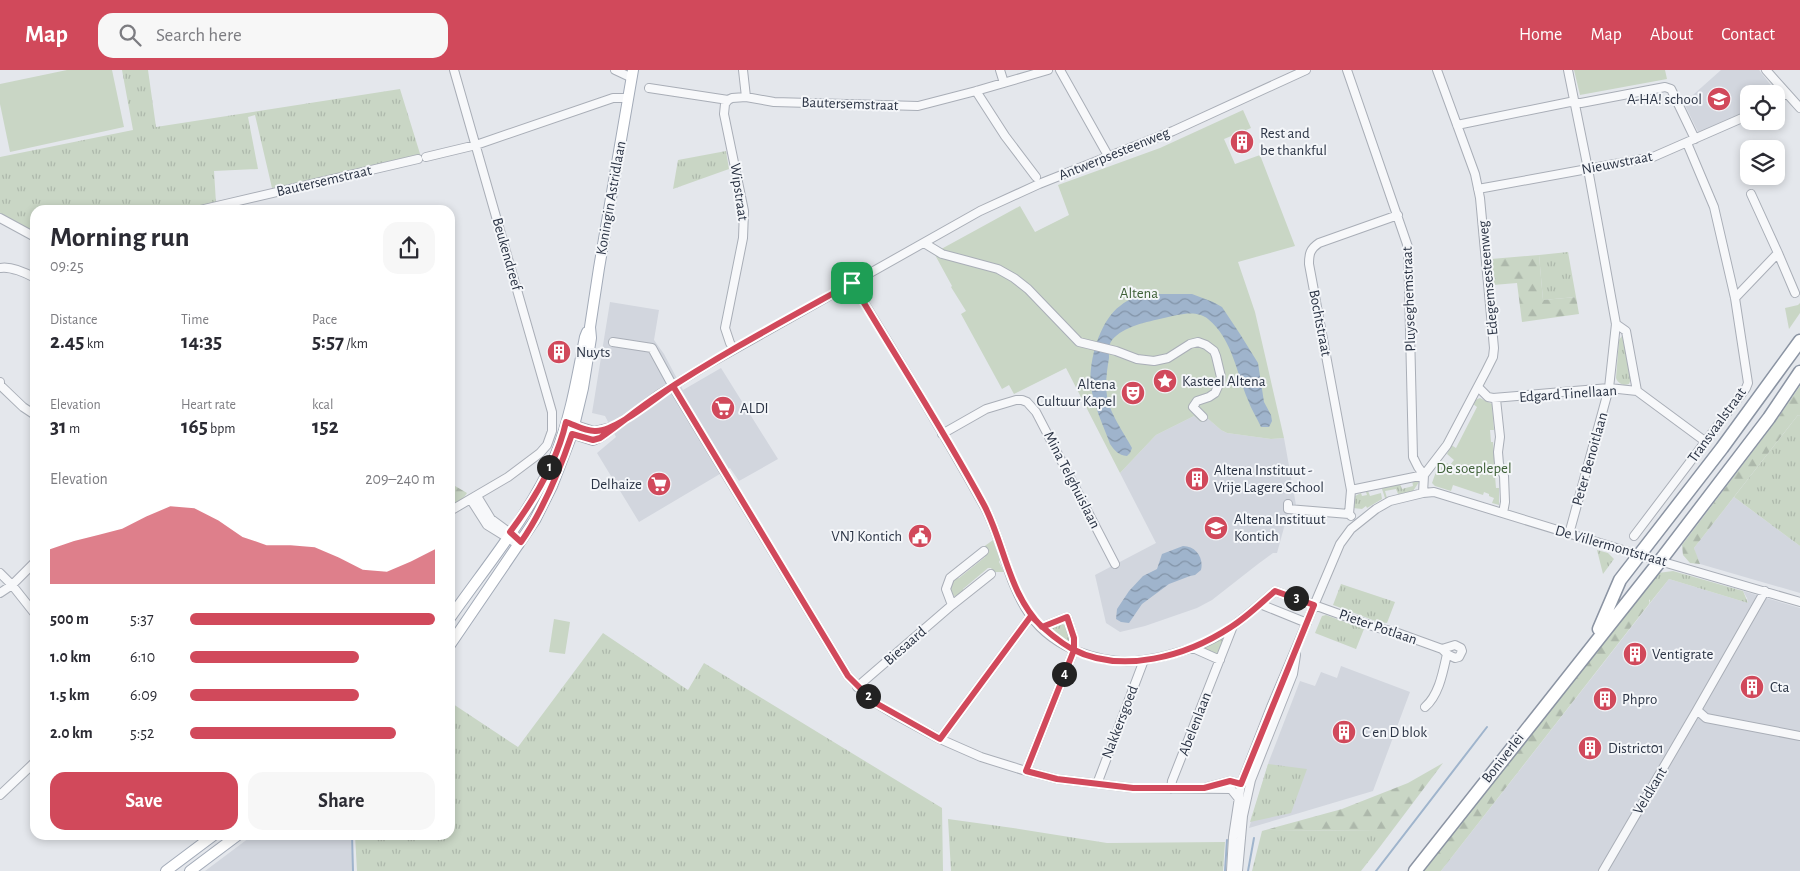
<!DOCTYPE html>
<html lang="en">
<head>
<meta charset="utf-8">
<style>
  :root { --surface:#fff; --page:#f7f7f7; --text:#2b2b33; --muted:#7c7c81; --accent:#d1495b }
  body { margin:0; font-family:"Alegreya Sans",sans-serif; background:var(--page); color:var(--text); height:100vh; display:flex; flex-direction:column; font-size:19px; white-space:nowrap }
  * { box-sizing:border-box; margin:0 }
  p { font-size:16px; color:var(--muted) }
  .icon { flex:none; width:28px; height:28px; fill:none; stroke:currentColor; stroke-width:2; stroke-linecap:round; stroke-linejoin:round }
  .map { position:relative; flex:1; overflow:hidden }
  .drawer { position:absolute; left:30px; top:135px; width:425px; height:635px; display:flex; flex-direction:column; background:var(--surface); border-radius:15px; box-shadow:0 2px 8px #0003 }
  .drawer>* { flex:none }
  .buttons { position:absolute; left:1740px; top:15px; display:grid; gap:10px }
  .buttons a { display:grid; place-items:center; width:45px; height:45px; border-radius:10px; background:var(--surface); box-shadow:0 2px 8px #0003; font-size:25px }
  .pin { position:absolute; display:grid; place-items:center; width:42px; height:42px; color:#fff; margin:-21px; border-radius:10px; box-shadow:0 2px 8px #0006 }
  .km { position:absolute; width:25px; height:25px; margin:-12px; border-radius:50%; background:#222; color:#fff; font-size:14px; line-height:25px; text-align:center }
  .round { display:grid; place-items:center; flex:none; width:52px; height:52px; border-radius:15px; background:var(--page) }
  .summary { display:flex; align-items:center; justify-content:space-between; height:85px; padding:0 20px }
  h1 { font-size:28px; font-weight:600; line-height:38px }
  .figures { display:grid; grid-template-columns:repeat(3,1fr); gap:8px; height:85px; padding:5px 20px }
  .figures div { display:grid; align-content:center }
  .figures b { font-size:21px; font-weight:600 }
  .figures small { font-size:14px; font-weight:400 }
  .figures p { font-size:14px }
  .chart { height:140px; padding:10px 20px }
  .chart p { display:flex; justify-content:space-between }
  .chart svg { width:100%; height:90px; margin-top:5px; fill:var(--accent); opacity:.7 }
  .button { display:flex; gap:10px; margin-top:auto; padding:10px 20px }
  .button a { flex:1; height:58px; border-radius:15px; background:var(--accent); color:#fff; font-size:20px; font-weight:600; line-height:58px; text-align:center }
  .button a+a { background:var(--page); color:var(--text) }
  ul { padding:0 20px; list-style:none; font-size:16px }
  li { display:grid; grid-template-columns:80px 60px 1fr; align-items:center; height:38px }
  li i { height:12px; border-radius:6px; background:var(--accent) }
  header { display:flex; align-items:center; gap:30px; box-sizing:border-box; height:70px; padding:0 25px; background:var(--accent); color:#fff }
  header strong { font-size:24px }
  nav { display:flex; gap:28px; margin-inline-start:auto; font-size:18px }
  .search { width:350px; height:45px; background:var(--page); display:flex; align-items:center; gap:12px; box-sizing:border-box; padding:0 18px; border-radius:15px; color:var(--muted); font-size:19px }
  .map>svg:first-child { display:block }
</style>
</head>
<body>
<header>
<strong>Map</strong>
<div class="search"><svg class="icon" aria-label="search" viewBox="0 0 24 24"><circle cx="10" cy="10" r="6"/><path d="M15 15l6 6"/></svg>Search here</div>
<nav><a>Home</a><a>Map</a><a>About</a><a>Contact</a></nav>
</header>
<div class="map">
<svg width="1800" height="801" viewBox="0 0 1800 801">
  <defs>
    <pattern id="grass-tufts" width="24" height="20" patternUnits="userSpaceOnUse" patternTransform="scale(1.25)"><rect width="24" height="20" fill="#c9d6c5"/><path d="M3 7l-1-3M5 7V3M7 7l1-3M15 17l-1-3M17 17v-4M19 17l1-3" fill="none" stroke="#adb8ab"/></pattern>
    <pattern id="forest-firs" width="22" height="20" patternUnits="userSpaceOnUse" patternTransform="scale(1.25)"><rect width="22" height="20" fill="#c9d6c5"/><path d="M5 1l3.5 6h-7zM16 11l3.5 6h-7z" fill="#adb8ab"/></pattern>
    <pattern id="water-waves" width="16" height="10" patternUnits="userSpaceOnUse" patternTransform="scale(1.25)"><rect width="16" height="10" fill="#9fb4cc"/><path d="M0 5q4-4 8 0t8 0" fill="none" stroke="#8293a7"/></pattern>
  </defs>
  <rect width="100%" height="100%" fill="#e4e7ec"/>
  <path fill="#d2d6de" d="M1721 0H1759L1777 23 1749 24V43L1699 64 1684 33Z
    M610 232 659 240 654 270 664 284 683 320 721 298 778 389 739 411 730 398 639 452 597 383 616 367 605 346 592 343Z
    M1194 346 1206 347 1221 360 1227 363 1271 369 1284 368 1296 435 1288 443 1277 483H1273L1258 494 1212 530 1197 538 1145 556 1120 562 1106 553 1095 505 1156 473 1120 403 1156 365Z
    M1734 427 1800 476V523L1700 494 1698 492 1694 478Z
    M1669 509 1748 533 1747 528 1743 521 1800 538V801H1441Z
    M1341 596 1410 622 1373 721 1249 758 1269 691 1300 611 1315 616 1321 602 1337 608Z
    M253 765H351L353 801H205Z"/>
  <path fill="url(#grass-tufts)" d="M122 0H148L156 57 400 19 421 87 272 118 255 45 248 47 258 99 214 101 216 133 194 140H35V164L0 144V87L133 60Z
    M726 81 729 99 673 119 678 90Z
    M1568 182 1576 227 1543 230 1539 185Z
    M1622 266 1631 309 1629 314C1624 316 1618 314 1616 308L1619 270Z
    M1798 345 1800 346V476L1734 427Z
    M1412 410H1417L1419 412 1413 421 1400 426 1398 424 1396 419 1385 421 1387 428H1385L1381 416 1397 413 1398 414H1400L1402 419 1413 416Z
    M1368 421 1370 426 1381 423 1382 429 1367 438 1366 436 1362 439 1353 438 1355 426 1361 423 1362 426 1367 425 1366 422Z
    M1597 480 1608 483 1614 489 1603 504Z
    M1673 501 1743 521 1748 533 1669 509 1649 534 1650 530 1641 525 1658 503Z
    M1341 514 1395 532 1387 553 1378 552 1333 535Z
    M1326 545 1364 559 1356 579 1315 563 1322 546Z
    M1061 553 1066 556 1070 570 1068 572 1049 559V558Z
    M603 563 688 620 704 593 942 738 943 801H357L355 765H450V632L518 677Z
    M1223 566 1225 569 1218 583 1215 584 1202 578Z
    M1268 694 1307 699 1291 743 1250 752Z
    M948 749 1013 758 1107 773 1225 772 1223 801H951Z
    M1379 760V778L1361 801H1252L1262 761Z"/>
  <path fill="url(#forest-firs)" d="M1539 185 1543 230 1576 227 1579 244 1522 252 1517 213 1493 215 1491 189Z
    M1800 316V346L1798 345 1694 478 1700 494 1690 493 1683 485 1682 475 1775 352Z
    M450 413 467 423 456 439 450 434Z
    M1646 524 1649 527V534L1441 801H1423L1597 579 1641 525Z
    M1443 693 1379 778V760L1262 761 1342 739 1408 713Z"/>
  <path fill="#c9d6c5" d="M67 0H112L124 57 10 82 0 34V14Z
    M1574 0H1665L1667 9 1580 25Z
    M1243 40 1251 58 1224 69 1235 94 1260 85 1295 176 1238 192 1255 242 1284 368 1271 369 1227 363 1221 360 1206 347 1201 352 1194 346 1156 365 1120 403 1066 298 1014 324 1009 315 1002 319 961 244 966 241 951 217 952 216 934 183 1020 136 1035 162 1069 145 1058 115 1160 78Z
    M1800 233V243L1789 259 1785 238 1798 235Z
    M1480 328 1492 334 1494 360H1490L1491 372H1493L1496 406H1495L1496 418H1499V435L1492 433 1494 428 1489 426V424L1484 422 1483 425 1453 415 1451 421 1435 416 1432 413 1438 396 1443 398 1447 393 1450 395 1454 390 1447 384 1451 375 1456 378 1477 337 1473 334 1475 330Z
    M993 470 1000 490 999 492 1004 502H994L991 498H988L963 519V523L956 527C948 523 948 508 959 508L985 487 986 483 982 478Z
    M554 549 570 552 565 584 549 582Z"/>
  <path fill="url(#water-waves)" d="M1152 224H1192L1213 232 1222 237 1240 264 1258 293 1264 332 1271 345 1272 351 1269 357H1261C1257 348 1251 339 1248 330 1236 302 1233 270 1208 249 1196 239 1178 245 1164 248 1147 252 1124 256 1112 270 1108 275 1109 282 1109 288 1107 300 1105 314 1107 326 1109 342 1124 363 1132 378L1130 383 1127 386C1118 385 1115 381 1110 374 1104 357 1093 334 1091 316 1088 292 1100 250 1120 236 1129 228 1140 226 1152 224Z
    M1183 476C1196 476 1204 488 1201 500L1195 505 1190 506 1169 514 1142 534 1129 553 1121 552 1116 549 1117 539 1129 521 1143 506 1157 499 1162 484Z"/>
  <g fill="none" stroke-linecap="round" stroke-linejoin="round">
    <path stroke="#9fb4cc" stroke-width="2" d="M1251 699 1285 614
      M352 765 353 801
      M1225 801 1227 770
      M1248 801 1254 768
      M1376 801 1487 657"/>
    <g stroke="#a9aeb7" stroke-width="10">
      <path id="minor" d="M615 0 632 8
        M743 0 746 27
        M1000 0 1004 13
        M1060 0 1106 82
        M1347 0 1408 177 1413 387 1418 397 1424 405
        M1568 0 1588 99 1616 254 1609 318 1569 464
        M1766 0 1800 38
        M649 18 728 30 732 28 746 27 774 32 918 36 976 21 1048 0
        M976 21 1005 66 1036 107
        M728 30 725 34 724 44 744 141 743 168 725 258 730 273 734 279
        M1776 31 1786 23
        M1457 55 1570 32 1581 33 1665 17 1671 19 1695 69
        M426 87 476 75 613 28H628
        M1478 119 1653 87 1749 45
        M200 140 418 89
        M0 148 35 167
        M924 173 942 184 998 199 1014 208 1028 219 1079 272 1116 281 1137 289 1154 291 1168 288 1190 274 1198 272 1206 275 1214 281 1216 286 1221 307 1220 312 1215 323 1209 327 1197 331 1193 337 1203 347
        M1778 183 1795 223
        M0 198C10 196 26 203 35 208
        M852 213C897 286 941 359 983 434 1003 469 1006 511 1030 545 1054 579 1103 596 1144 590 1159 588 1177 583 1192 578 1224 567 1250 543 1275 521L1378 558 1395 562 1442 579 1447 584C1443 602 1439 625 1425 637
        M1735 228 1778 183 1751 124
        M1616 254 1626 261 1637 321
        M613 272 652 278 676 322 848 606 874 632 894 644 940 669 981 687 1026 701 1057 709 1133 718 1231 719 1239 729
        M0 312V315L23 337 35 345
        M1478 317 1488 327 1493 328 1609 318 1637 321 1706 372
        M1496 329 1500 367 1498 382 1499 394 1504 406 1505 432 1503 443
        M569 353 594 361 611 357
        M568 363 593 371 600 368 658 325 705 296 980 141 1039 114 1173 61 1306 0
        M942 364 986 339 1016 330H1022L1027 332 1036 342 1115 494
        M1351 420 1309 194C1309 184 1310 179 1319 173L1398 145
        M1423 423 1424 405 1447 375 1486 301 1493 287 1494 278 1480 128 1475 104 1437 0
        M477 426 491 449 510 463 521 472
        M471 430 487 455 519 475
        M1288 434V439L1349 444 1351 446
        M450 441 508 407 540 383 547 375 552 361V342L454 0
        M1349 444 1351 420 1424 405
        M1634 466 1746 318 1748 313 1735 228 1714 137 1687 73
        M0 503 12 515 35 544
        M0 523 12 515 35 492
        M1260 534 1307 553
        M952 535 946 519 950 508 984 481
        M1193 578 1220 590
        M1442 579 1455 575 1461 578 1462 581 1459 587 1455 588 1447 584
        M857 617 952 535 991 504
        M1697 640 1765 521
        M940 669 1031 546
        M1026 701 1074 580V569L1067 547 1042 557
        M1097 714 1144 590
        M1207 717 1230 711 1241 714
        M1171 719 1172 711 1233 556
        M0 725 35 692
        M1231 801 1233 767 1241 714 1271 637 1340 474 1351 459 1376 439 1390 431 1423 423 1434 422 1639 485 1800 532
        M1238 801 1243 746 1251 710 1293 604 1296 585
        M1603 801 1697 640 1706 648 1800 666"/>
    </g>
    <g stroke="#a3abb8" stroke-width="12">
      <path id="major" d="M450 548C485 498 530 444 554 389 570 350 577 308 585 267L587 262
        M450 575 535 450 552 416 572 364 583 318 591 268 590 257 599 198 633 0
        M166 801 214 765
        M190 801 238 765"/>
    </g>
    <g stroke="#8b94a3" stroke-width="15">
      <path id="highway" d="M1599 559 1620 510 1722 378 1800 271
        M1415 801 1660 491 1769 348 1800 302"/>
    </g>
    <use href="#minor" stroke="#f7f8fa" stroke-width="8"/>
    <use href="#major" stroke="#fff" stroke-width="10"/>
    <use href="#highway" stroke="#fff" stroke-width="12"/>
  </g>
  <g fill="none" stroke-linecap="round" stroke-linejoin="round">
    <g stroke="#fff" stroke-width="10">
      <path id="route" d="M852 213C787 249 721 284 659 325 639 338 620 354 600 368L593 370 572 364C559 402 544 439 521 472L510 462C534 430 557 392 566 352 575 355 586 362 596 361 616 361 655 328 673 316L848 606 874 632 940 669 1031 546C1044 559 1056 570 1072 579 1122 605 1187 586 1231 557 1247 547 1261 533 1275 521L1314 535 1241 714 1230 711 1204 718H1133L1057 709 1026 701 1074 580V568L1067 547 1042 557C1008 523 1005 475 984 435 943 359 896 287 852 213"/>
    </g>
    <use href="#route" stroke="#d1495b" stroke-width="6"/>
  </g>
  <defs>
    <g id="school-disc" transform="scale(1.25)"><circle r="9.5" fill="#d1495b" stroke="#f4f6f9"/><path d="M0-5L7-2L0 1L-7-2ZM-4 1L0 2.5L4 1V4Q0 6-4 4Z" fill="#fff"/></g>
    <g id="building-disc" transform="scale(1.25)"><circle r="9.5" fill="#d1495b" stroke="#f4f6f9"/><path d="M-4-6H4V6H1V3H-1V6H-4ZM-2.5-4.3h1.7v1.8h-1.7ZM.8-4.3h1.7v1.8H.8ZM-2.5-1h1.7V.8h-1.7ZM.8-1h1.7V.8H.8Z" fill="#fff"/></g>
    <g id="sight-disc" transform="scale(1.25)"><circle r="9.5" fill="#d1495b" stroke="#f4f6f9"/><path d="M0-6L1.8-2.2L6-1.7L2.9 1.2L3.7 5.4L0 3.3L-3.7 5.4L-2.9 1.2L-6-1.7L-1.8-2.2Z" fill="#fff"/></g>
    <g id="theatre-disc" transform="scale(1.25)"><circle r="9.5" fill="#d1495b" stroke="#f4f6f9"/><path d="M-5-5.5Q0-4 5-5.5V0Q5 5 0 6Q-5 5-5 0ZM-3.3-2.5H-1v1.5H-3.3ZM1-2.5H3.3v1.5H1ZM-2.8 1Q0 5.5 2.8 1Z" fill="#fff"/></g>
    <g id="supermarket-disc" transform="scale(1.25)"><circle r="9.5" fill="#d1495b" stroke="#f4f6f9"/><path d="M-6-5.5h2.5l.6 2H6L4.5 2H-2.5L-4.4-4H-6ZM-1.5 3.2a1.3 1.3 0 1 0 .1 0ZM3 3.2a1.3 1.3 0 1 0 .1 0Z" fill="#fff"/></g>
    <g id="civic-disc" transform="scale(1.25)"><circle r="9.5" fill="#d1495b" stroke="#f4f6f9"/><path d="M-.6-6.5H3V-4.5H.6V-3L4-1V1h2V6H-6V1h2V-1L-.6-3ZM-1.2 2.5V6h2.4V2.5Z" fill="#fff"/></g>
  </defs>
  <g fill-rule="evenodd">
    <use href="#school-disc" x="1719" y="29"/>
    <use href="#building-disc" x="1242" y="72"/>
    <use href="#building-disc" x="559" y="282"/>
    <use href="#sight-disc" x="1165" y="311"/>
    <use href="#theatre-disc" x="1133" y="323"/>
    <use href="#supermarket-disc" x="723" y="338"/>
    <use href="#building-disc" x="1197" y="409"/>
    <use href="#supermarket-disc" x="659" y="414"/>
    <use href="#school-disc" x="1216" y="458"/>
    <use href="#civic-disc" x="920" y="466"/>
    <use href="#building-disc" x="1635" y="584"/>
    <use href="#building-disc" x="1752" y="617"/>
    <use href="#building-disc" x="1605" y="629"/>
    <use href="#building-disc" x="1344" y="662"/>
    <use href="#building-disc" x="1590" y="678"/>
  </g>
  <g text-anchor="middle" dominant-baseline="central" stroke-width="4" stroke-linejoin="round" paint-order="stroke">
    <g font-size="15" fill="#2b3445" stroke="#f4f6f9" text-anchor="start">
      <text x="1702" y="29" text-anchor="end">A-HA! school</text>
      <text x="1260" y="63">Rest and<tspan x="1260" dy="17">be thankful</tspan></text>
      <text x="576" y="282">Nuyts</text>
      <text x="1182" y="311">Kasteel Altena</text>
      <text x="1116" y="314" text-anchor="end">Altena<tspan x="1116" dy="17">Cultuur Kapel</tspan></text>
      <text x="740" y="338">ALDI</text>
      <text x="1214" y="400">Altena Instituut -<tspan x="1214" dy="17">Vrije Lagere School</tspan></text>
      <text x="642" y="414" text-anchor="end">Delhaize</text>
      <text x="1234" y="449">Altena Instituut<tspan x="1234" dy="17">Kontich</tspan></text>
      <text x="902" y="466" text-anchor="end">VNJ Kontich</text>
      <text x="1652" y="584">Ventigrate</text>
      <text x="1770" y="617">Cta</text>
      <text x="1622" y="629">Phpro</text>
      <text x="1362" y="662">C en D blok</text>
      <text x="1608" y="678">District01</text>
    </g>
    <g font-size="15" fill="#2b3445" stroke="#f4f6f9">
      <text transform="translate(850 34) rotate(2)">Bautersemstraat</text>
      <text transform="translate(1114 84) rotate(-22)">Antwerpsesteenweg</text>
      <text transform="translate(1617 93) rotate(-11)">Nieuwstraat</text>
      <text transform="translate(324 111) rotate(-13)">Bautersemstraat</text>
      <text transform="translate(739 122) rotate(82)">Wipstraat</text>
      <text transform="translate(611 128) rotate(-80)">Koningin Astridlaan</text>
      <text transform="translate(507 184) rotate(74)">Beukendreef</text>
      <text transform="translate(1488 208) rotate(-95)">Edegemsesteenweg</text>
      <text transform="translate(1409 229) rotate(-92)">Pluyseghemstraat</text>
      <text transform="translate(1320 253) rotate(79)">Bochtstraat</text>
      <text transform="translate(1568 324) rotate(-4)">Edgard Tinellaan</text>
      <text transform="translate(1717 355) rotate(-54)">Transvaalstraat</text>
      <text transform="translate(1590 389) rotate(-74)">Peter Benoitlaan</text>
      <text transform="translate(1072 410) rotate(63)">Mina Telghuislaan</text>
      <text transform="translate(1611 476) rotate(16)">De Villermontstraat</text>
      <text transform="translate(1378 557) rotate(19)">Pieter Potlaan</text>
      <text transform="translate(905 576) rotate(-41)">Biesaard</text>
      <text transform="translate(1120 652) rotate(-69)">Nakkersgoed</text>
      <text transform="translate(1195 654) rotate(-69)">Abelenlaan</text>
      <text transform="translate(1503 688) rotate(-52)">Boniverlei</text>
      <text transform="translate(1650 721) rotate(-59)">Veldkant</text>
    </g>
    <g font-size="15" fill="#3f6138" stroke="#f4f6f9">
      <text x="1139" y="223">Altena</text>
      <text x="1474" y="398">De soeplepel</text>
    </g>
  </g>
</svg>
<div class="buttons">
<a><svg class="icon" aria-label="locate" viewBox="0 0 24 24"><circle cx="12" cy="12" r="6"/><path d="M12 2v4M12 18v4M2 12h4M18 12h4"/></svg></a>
<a><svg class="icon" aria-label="layers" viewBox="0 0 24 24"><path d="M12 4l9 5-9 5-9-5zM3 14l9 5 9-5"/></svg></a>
</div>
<div class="pin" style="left:852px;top:213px;background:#1e9e55"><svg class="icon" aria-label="arrive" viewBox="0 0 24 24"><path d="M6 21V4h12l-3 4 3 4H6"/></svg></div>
<b class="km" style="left:549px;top:397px">1</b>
<b class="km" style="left:868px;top:626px">2</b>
<b class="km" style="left:1296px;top:528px">3</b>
<b class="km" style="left:1064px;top:604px">4</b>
<section class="drawer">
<div class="summary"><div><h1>Morning run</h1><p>09:25</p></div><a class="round"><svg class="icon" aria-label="share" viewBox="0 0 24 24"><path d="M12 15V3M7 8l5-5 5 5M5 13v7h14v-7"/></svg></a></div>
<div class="figures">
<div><p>Distance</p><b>2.45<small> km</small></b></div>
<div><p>Time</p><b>14:35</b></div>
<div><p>Pace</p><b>5:57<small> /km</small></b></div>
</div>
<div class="figures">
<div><p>Elevation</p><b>31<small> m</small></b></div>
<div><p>Heart rate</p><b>165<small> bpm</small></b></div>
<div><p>kcal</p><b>152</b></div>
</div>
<div class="chart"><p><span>Elevation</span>209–240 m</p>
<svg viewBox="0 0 160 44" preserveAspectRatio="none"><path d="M0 44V27L10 23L20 20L30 17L40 11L50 6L60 7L70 13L80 21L90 25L100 25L110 26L120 31L130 37L140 38L150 33L160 27V44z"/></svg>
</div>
<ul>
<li><b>500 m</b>5:37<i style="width:100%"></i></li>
<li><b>1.0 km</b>6:10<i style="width:69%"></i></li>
<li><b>1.5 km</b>6:09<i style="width:69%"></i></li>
<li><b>2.0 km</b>5:52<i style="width:84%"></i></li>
</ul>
<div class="button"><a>Save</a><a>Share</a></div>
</section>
</div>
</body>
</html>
